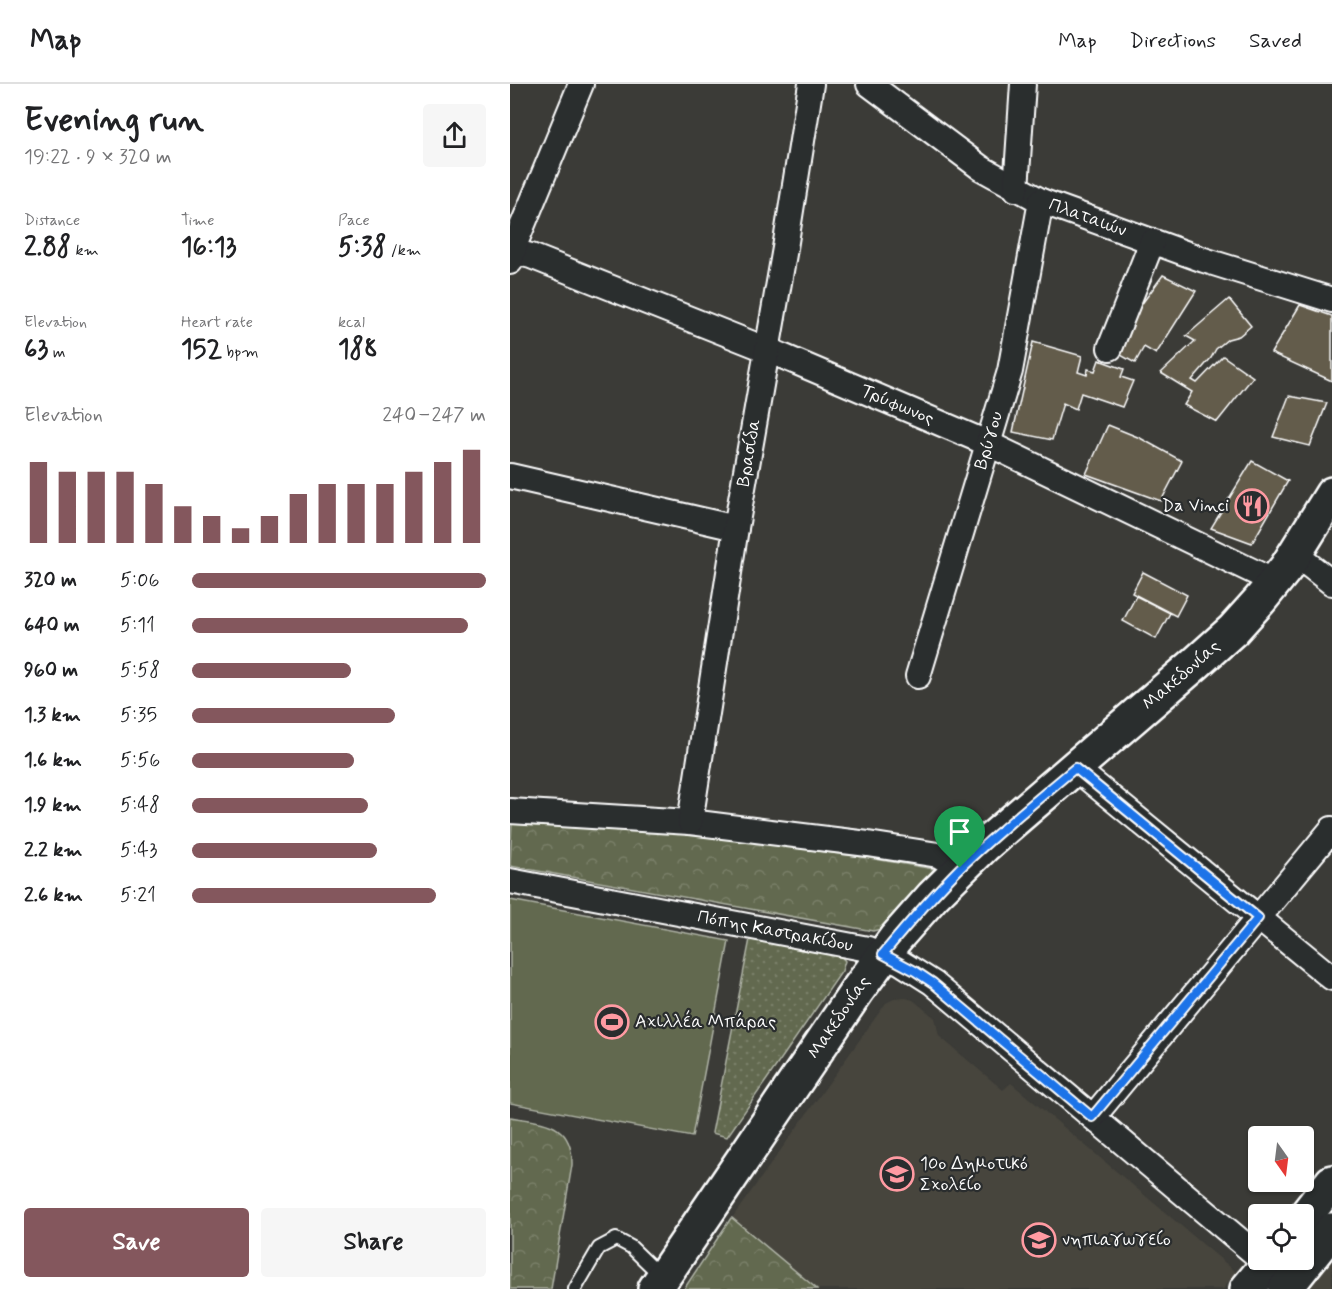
<!DOCTYPE html>
<html lang="en">
<head>
<meta charset="utf-8">
<style>
  :root { --surface:#fff; --page:#f6f6f6; --text:#202124; --muted:#757577; --line:#e0e0e0; --accent:#84575d }
  body { margin:0; font-family:Mynerve,sans-serif; background:var(--page); color:var(--text); height:100vh; display:flex; flex-direction:column; font-size:22px; white-space:nowrap }
  * { box-sizing:border-box; margin:0 }
  p { font-size:20px; color:var(--muted) }
  .icon { flex:none; width:33px; height:33px; fill:none; stroke:currentColor; stroke-width:2; stroke-linecap:round; stroke-linejoin:round }
  .map { position:relative; flex:1; overflow:hidden }
  .panel { display:flex; flex-direction:column; background:var(--surface); width:510px }
  .panel>* { flex:none }
  .needle { width:39px; rotate:166deg }
  .controls { position:absolute; left:738px; top:1042px; display:grid; gap:12px }
  .controls a { display:grid; place-items:center; width:66px; height:66px; border-radius:6px; background:var(--surface); box-shadow:0 2px 4px #0004; font-size:30px }
  .pin { position:absolute; display:grid; place-items:center; width:51px; height:51px; color:#fff; margin:-62px -26px; border-radius:50% 50% 50% 0; rotate:-45deg; box-shadow:0 0 6px #0007 }
  .pin .icon { rotate:45deg }
  .round { display:grid; place-items:center; flex:none; width:63px; height:63px; border-radius:6px; background:var(--page) }
  .overview { display:flex; align-items:center; justify-content:space-between; height:102px; padding:0 24px }
  h1 { font-size:33px; font-weight:700; line-height:45px }
  .metrics { display:grid; grid-template-columns:repeat(3,1fr); gap:9px; height:102px; padding:6px 24px }
  .metrics div { display:grid; align-content:center }
  .metrics b { font-size:26px; font-weight:700 }
  .metrics small { font-size:16px; font-weight:400 }
  .metrics p { font-size:16px }
  .chart { height:168px; padding:12px 24px }
  .chart p { display:flex; justify-content:space-between }
  .chart svg { width:100%; height:108px; margin-top:6px; stroke:var(--accent); stroke-width:6 }
  .primary-button { display:flex; gap:12px; margin-top:auto; padding:12px 24px }
  .primary-button a { flex:1; height:69px; border-radius:6px; background:var(--accent); color:#fff; font-size:24px; font-weight:700; line-height:69px; text-align:center }
  .primary-button a+a { background:var(--page); color:var(--text) }
  ul { padding:0 24px; list-style:none; font-size:20px }
  li { display:grid; grid-template-columns:96px 72px 1fr; align-items:center; height:45px }
  li i { height:15px; border-radius:8px; background:var(--accent) }
  header { display:flex; align-items:center; gap:36px; box-sizing:border-box; height:84px; padding:0 30px; background:var(--surface); border-bottom:2px solid var(--line) }
  header strong { font-size:28px }
  nav { display:flex; gap:33px; margin-inline-start:auto; font-size:21px }
  main { display:flex; flex:1; min-height:0 }
  .map>svg:first-child { display:block }
</style>
</head>
<body>
<header>
<strong>Map</strong>
<nav><a>Map</a><a>Directions</a><a>Saved</a></nav>
</header>
<main>
<section class="panel">
<div class="overview"><div><h1>Evening run</h1><p>19:22 · 9 × 320 m</p></div><a class="round"><svg class="icon" aria-label="share" viewBox="0 0 24 24"><path d="M12 15V3M7 8l5-5 5 5M5 13v7h14v-7"/></svg></a></div>
<div class="metrics">
<div><p>Distance</p><b>2.88<small> km</small></b></div>
<div><p>Time</p><b>16:13</b></div>
<div><p>Pace</p><b>5:38<small> /km</small></b></div>
</div>
<div class="metrics">
<div><p>Elevation</p><b>63<small> m</small></b></div>
<div><p>Heart rate</p><b>152<small> bpm</small></b></div>
<div><p>kcal</p><b>188</b></div>
</div>
<div class="chart"><p><span>Elevation</span>240–247 m</p>
<svg viewBox="0 0 160 44" preserveAspectRatio="none"><path d="M5 44V11M15 44V15M25 44V15M35 44V15M45 44V20M55 44V29M65 44V33M75 44V38M85 44V33M95 44V24M105 44V20M115 44V20M125 44V20M135 44V15M145 44V11M155 44V6"/></svg>
</div>
<ul>
<li><b>320 m</b>5:06<i style="width:100%"></i></li>
<li><b>640 m</b>5:11<i style="width:94%"></i></li>
<li><b>960 m</b>5:58<i style="width:54%"></i></li>
<li><b>1.3 km</b>5:35<i style="width:69%"></i></li>
<li><b>1.6 km</b>5:56<i style="width:55%"></i></li>
<li><b>1.9 km</b>5:48<i style="width:60%"></i></li>
<li><b>2.2 km</b>5:43<i style="width:63%"></i></li>
<li><b>2.6 km</b>5:21<i style="width:83%"></i></li>
</ul>
<div class="primary-button"><a>Save</a><a>Share</a></div>
</section>
<div class="map">
<svg width="822" height="1205" viewBox="0 0 822 1205">
  <defs>
    <pattern id="grass-dots" width="8" height="8" patternUnits="userSpaceOnUse" patternTransform="scale(1.5)"><rect width="8" height="8" fill="#62694f"/><path d="M2 2h.1M6 6h.1" fill="none" stroke="#7a8069" stroke-width="1.8" stroke-linecap="round"/></pattern>
    <pattern id="park-crowns" width="20" height="18" patternUnits="userSpaceOnUse" patternTransform="scale(1.5)"><rect width="20" height="18" fill="#62694f"/><path d="M2 6a3 3 0 1 1 6 0M12 15a3 3 0 1 1 6 0" fill="none" stroke="#7a8069"/></pattern>
  </defs>
  <rect width="100%" height="100%" fill="#3b3b37"/>
  <filter id="ink" filterUnits="userSpaceOnUse"><feTurbulence type="fractalNoise" baseFrequency=".0167" numOctaves="2"/><feDisplacementMap in="SourceGraphic" scale="12" xChannelSelector="R" yChannelSelector="G"/><feConvolveMatrix kernelMatrix="1 2 1 2 8 2 1 2 1" color-interpolation-filters="sRGB"/></filter>
  <g filter="url(#ink)">
    <path fill="#47453d" d="M396 914 403 916 425 934 429 952 493 1006 501 999 726 1188 713 1205H307L222 1134 376 919 384 915Z
      M822 1173V1205H797Z"/>
    <path fill="url(#grass-dots)" stroke="#b0b4a7" stroke-width="1.5" d="M240 855 330 871 335 877 332 887 217 1053 202 1049Z"/>
    <path fill="url(#park-crowns)" stroke="#b0b4a7" stroke-width="1.5" d="M2 735 171 748 359 774 424 785 374 844 363 847 0 782Z
      M0 1033C34 1039 63 1038 62 1081L41 1205H0Z
      M221 1134H222L307 1205H174Z"/>
    <path fill="#62694f" stroke="#b0b4a7" stroke-width="1.5" d="M0 816 219 857 182 1053 0 1019Z"/>
    <path fill="#635c4c" stroke="#fff" stroke-width="1.5" d="M653 191 686 207 646 270 634 263 625 279 607 269 614 244Z
      M719 215 741 242 729 252 718 255 706 265 701 274 682 296 687 299 713 272 743 293 707 338 674 321 682 308 651 289 685 257 676 252Z
      M790 221 822 232V297L761 269Z
      M523 258 572 272 568 288 577 291 578 285 585 287 589 276 614 285 611 293 623 297 612 323 571 309 566 325 553 319 542 356 503 348Z
      M779 312 817 319 800 362 763 353Z
      M598 341 630 354 672 377 651 417 576 390Z
      M742 377 778 397 742 459 701 444Z
      M633 488 677 511 666 532 622 509Z
      M626 512 660 529 646 555 613 537Z"/>
    <g fill="none" stroke-linecap="round" stroke-linejoin="round">
      <g stroke="#fff" stroke-width="16">
        <path id="lane" d="M65 1205 89 1164 106 1155 121 1163 152 1193"/>
      </g>
      <g stroke="#fff" stroke-width="28">
        <g id="street">
          <path id="s1" d="M359 0 471 84 531 117 694 176 822 216"/>
          <path d="M506 105 513 0"/>
          <path id="s2" d="M0 167 21 172 258 266 477 359 765 498"/>
          <path d="M0 178 7 155 71 0"/>
          <path d="M600 264 642 158"/>
          <path d="M0 392 226 444"/>
          <path d="M785 470 822 499"/>
          <path id="s3" d="M408 592 500 287 531 117"/>
          <path d="M565 684 822 894"/>
          <path d="M0 727 180 738 358 760 428 771 450 784"/>
          <path id="s4" d="M180 738 226 444 275 164 301 0"/>
          <path id="s5" d="M0 797 358 865 390 878 423 899 748 1172"/>
          <path d="M583 1033 822 745"/>
        </g>
      </g>
      <g stroke="#fff" stroke-width="38">
        <g id="secondary">
          <path d="M794 1134 822 1098"/>
          <path id="s6" d="M145 1205 347 907 385 855 423 812 475 761 685 580 723 546 750 516 776 484 822 410"/>
          <path d="M737 1205 761 1176"/>
          <path d="M775 1205 822 1146"/>
        </g>
      </g>
      <use href="#lane" stroke="#2a2d2e" stroke-width="12"/>
      <use href="#street" stroke="#2a2d2e" stroke-width="24"/>
      <use href="#secondary" stroke="#2a2d2e" stroke-width="33"/>
    </g>
  </g>
  <g fill="none" stroke-linecap="round" stroke-linejoin="round" filter="url(#ink)">
    <g stroke="#fff" stroke-width="12">
      <path id="route" d="M565 684 748 834 582 1033 423 899 405 887 373 870C398 840 423 811 450 784 486 749 526 717 565 684Z"/>
    </g>
    <use href="#route" stroke="#1a73e8" stroke-width="8"/>
  </g>
  <defs>
    <g id="restaurant-ring" transform="scale(1.725)"><circle r="9.5" fill="#2a2d2e" stroke="#ff9aa2" stroke-width="1.5"/><path d="M-5-6h1v4h1v-4h1v4h1v-4h1v5L-1.5 .5V6h-2V.5L-5-1ZM5-6V6H3V1.5H1.5Q1.5-4 5-6Z" fill="#ff9aa2"/></g>
    <g id="stadium-ring" transform="scale(1.725)"><circle r="9.5" fill="#2a2d2e" stroke="#ff9aa2" stroke-width="1.5"/><path d="M0-5a6.5 5 0 1 0 0 10a6.5 5 0 1 0 0-10ZM-3.5-1.8h7v3.6h-7Z" fill="#ff9aa2"/></g>
    <g id="school-ring" transform="scale(1.725)"><circle r="9.5" fill="#2a2d2e" stroke="#ff9aa2" stroke-width="1.5"/><path d="M0-5L7-2L0 1L-7-2ZM-4 1L0 2.5L4 1V4Q0 6-4 4Z" fill="#ff9aa2"/></g>
  </defs>
  <g fill-rule="evenodd">
    <use href="#restaurant-ring" x="742" y="422"/>
    <use href="#stadium-ring" x="102" y="938"/>
    <use href="#school-ring" x="387" y="1090"/>
    <use href="#school-ring" x="529" y="1156"/>
  </g>
  <g text-anchor="middle" dominant-baseline="central" stroke-width="4.5" stroke-linejoin="round" paint-order="stroke">
    <g font-size="18" fill="#fff" stroke="#2a2d2e">
      <text stroke="none"><textPath href="#s1" startOffset="258">Πλαταιών</textPath></text>
      <text stroke="none"><textPath href="#s2" startOffset="417">Τρύφωνος</textPath></text>
      <text stroke="none"><textPath href="#s3" startOffset="246">Βρύγου</textPath></text>
      <text stroke="none"><textPath href="#s4" startOffset="374">Βρασίδα</textPath></text>
      <text stroke="none"><textPath href="#s6" startOffset="814">Μακεδονίας</textPath></text>
      <text stroke="none"><textPath href="#s5" startOffset="270">Πόπης Καστρακίδου</textPath></text>
      <text stroke="none"><textPath href="#s6" startOffset="328">Μακεδονίας</textPath></text>
    </g>
    <g font-size="18" fill="#fff" stroke="#2a2d2e" text-anchor="start">
      <text x="719" y="422" text-anchor="end">Da Vinci</text>
      <text x="125" y="938">Αχιλλέα Μπάρας</text>
      <text x="410" y="1080">10ο Δημοτικό<tspan x="410" dy="21">Σχολείο</tspan></text>
      <text x="552" y="1156">νηπιαγωγείο</text>
    </g>
  </g>
</svg>
<div class="controls">
<a><svg class="needle" viewBox="-14 -14 28 28"><path d="M0-13l5 13h-10z" fill="#e53935"/><path d="M0 13l5-13h-10z" fill="#757577"/></svg></a>
<a><svg class="icon" aria-label="locate" viewBox="0 0 24 24"><circle cx="12" cy="12" r="6"/><path d="M12 2v4M12 18v4M2 12h4M18 12h4"/></svg></a>
</div>
<div class="pin" style="left:450px;top:784px;background:#1e9e55"><svg class="icon" aria-label="arrive" viewBox="0 0 24 24"><path d="M6 21V4h12l-3 4 3 4H6"/></svg></div>
</div>
</main>
</body>
</html>
